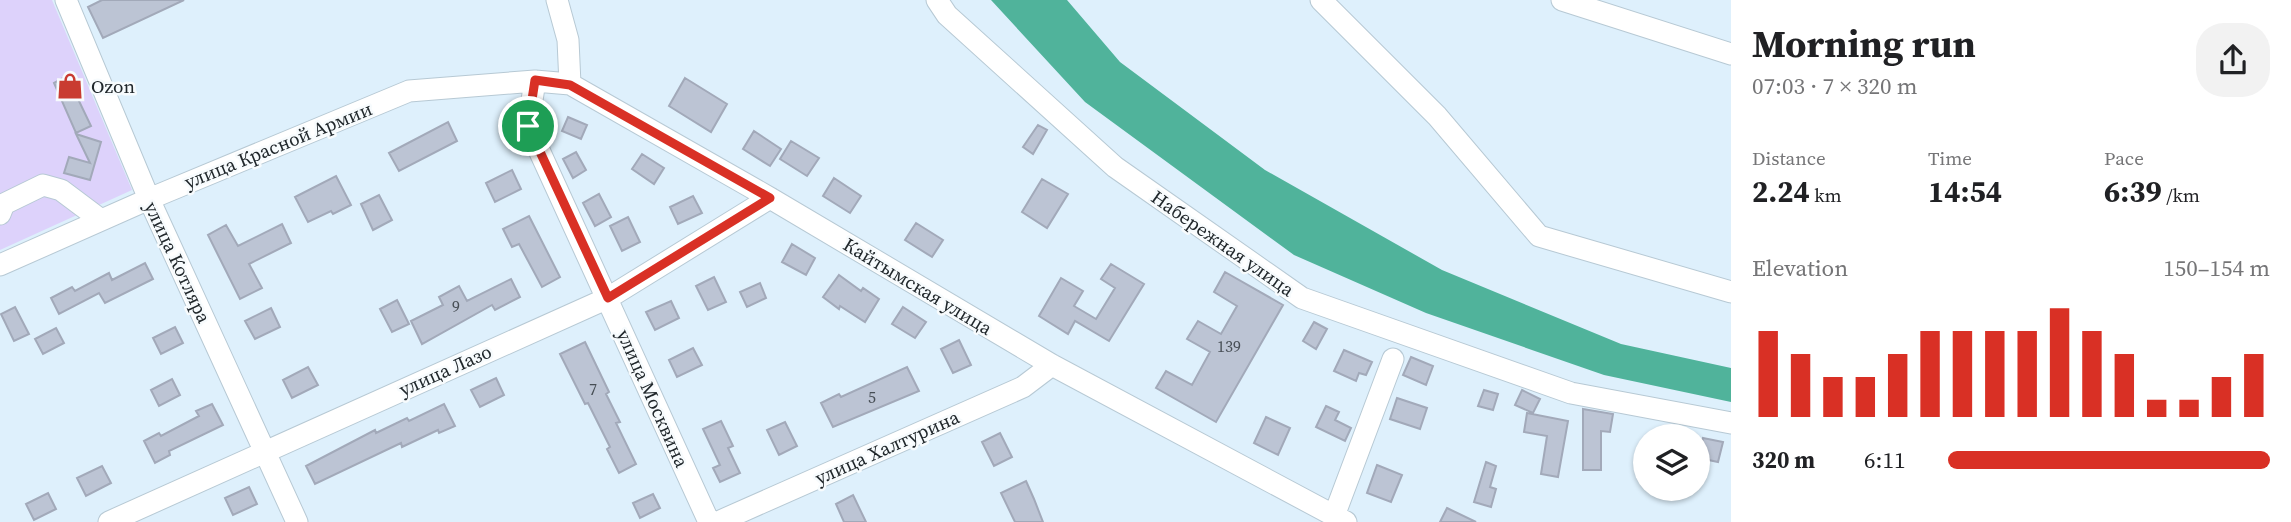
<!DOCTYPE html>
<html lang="en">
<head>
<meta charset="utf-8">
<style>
  :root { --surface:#fff; --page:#f2f2f2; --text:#202124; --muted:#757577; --accent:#d93025 }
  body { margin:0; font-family:"Source Serif 4",serif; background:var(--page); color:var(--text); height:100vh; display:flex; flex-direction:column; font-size:26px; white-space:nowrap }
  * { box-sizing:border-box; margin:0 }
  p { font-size:23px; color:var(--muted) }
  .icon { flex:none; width:38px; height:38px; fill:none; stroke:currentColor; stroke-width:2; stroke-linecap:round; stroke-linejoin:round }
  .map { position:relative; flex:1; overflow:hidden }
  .drawer { display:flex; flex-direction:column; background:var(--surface); width:560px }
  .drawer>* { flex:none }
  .tools { position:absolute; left:1633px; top:424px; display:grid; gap:14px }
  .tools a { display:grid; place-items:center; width:77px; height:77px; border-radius:50%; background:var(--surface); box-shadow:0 2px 5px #0004; font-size:35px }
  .pin { position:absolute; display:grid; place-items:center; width:60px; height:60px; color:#fff; margin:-30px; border:4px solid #fff; border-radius:50%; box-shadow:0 2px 7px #0007 }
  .round { display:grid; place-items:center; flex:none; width:74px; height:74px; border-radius:28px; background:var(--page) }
  .overview { display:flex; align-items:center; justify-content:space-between; height:119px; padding:0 21px }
  h1 { font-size:38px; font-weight:700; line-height:52px }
  .figures { display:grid; grid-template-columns:repeat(3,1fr); gap:10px; height:119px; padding:7px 21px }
  .figures div { display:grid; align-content:center }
  .figures b { font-size:30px; font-weight:700 }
  .figures small { font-size:19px; font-weight:400 }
  .figures p { font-size:19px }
  .chart { height:196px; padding:14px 21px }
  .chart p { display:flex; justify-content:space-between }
  .chart svg { width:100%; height:126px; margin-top:7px; stroke:var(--accent); stroke-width:6 }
  ul { padding:0 21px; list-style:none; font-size:23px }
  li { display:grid; grid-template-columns:112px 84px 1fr; align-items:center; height:52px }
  li i { height:18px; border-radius:9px; background:var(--accent) }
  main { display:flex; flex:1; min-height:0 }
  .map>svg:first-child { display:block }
</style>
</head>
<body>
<main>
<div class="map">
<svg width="1731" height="522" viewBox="0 0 1731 522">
  <rect width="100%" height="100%" fill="#def0fc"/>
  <path fill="#ddd2fb" d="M0 0H52L132 190 0 250Z"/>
  <path fill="#50b39b" d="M991 0H1067L1120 62 1265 170 1442 270 1621 344 1731 368V402L1604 375 1426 313 1294 255 1085 102Z"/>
  <path fill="#bcc4d4" stroke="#a2a9b9" stroke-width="2" d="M102 0H184L103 38 88 7Z
    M67 76 91 126 76 133 54 83Z
    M685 78 727 104 711 132 669 106Z
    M568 117 587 125 581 139 562 131Z
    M448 122 457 141 399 171 389 153Z
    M1038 125 1047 130 1033 154 1023 147Z
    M754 131 781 149 770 166 743 149Z
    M76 134 101 142 90 180 64 173 69 157 90 163Z
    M791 141 819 158 807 176 780 159Z
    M576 152 586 170 573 178 563 159Z
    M642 154 664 168 654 184 632 169Z
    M512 170 521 189 495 202 486 183Z
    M336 176 351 205 333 214 331 211 308 222 295 197Z
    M834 178 861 196 850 213 823 196Z
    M1042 179 1068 194 1047 228 1022 212Z
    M599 194 611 217 595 226 583 203Z
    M379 195 392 220 373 230 361 204Z
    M693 196 702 213 678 224 670 207Z
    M529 216 560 277 542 287 519 244 512 247 503 229Z
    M628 217 640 242 622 251 610 226Z
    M916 223 943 240 932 257 905 240Z
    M282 224 291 243 249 264 262 288 240 299 208 235 226 225 238 246Z
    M792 244 815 258 806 275 782 262Z
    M145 263 153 279 105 303 99 293 59 314 51 298 72 287 75 291 109 273 112 280Z
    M1111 264 1144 284 1109 341 1075 321 1068 334 1039 316 1061 278 1083 291 1074 306 1096 319 1115 288 1101 279Z
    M1225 272 1283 305 1216 422 1156 388 1166 371 1192 385 1210 352 1187 339 1198 321 1221 334 1237 306 1214 292Z
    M839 275 861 291 863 288 879 299 865 322 840 306 839 309 823 297Z
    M714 277 726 302 708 310 696 286Z
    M511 279 520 297 495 310 492 305 422 344 411 321 443 305 439 297 459 286 467 301Z
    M760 283 766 298 747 307 740 292Z
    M397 300 409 324 392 332 380 309Z
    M671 301 679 318 655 330 646 312Z
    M15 307 29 334 14 341 1 314Z
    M903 307 926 322 915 338 892 324Z
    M271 308 280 327 255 339 245 321Z
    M1314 322 1327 329 1316 349 1303 341Z
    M175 327 183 343 161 354 153 338Z
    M56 328 64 343 43 354 35 339Z
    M959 340 971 365 953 373 941 349Z
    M585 342 609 392 606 394 620 422 616 423 636 464 619 473 607 449 610 447 588 403 585 404 560 354Z
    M693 348 702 365 677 377 669 360Z
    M1344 350 1372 362 1366 375 1359 373 1356 381 1334 371Z
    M1411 357 1433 366 1426 385 1403 375Z
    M308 367 318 385 292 398 283 380Z
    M907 367 919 391 833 427 821 403 839 394 841 397Z
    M496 378 504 395 480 407 471 390Z
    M172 379 180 395 159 406 151 390Z
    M1484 390 1498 394 1493 410 1478 406Z
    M1522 390 1540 399 1533 413 1515 405Z
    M1397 398 1427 408 1420 429 1390 419Z
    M212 404 223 425 169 451 170 455 155 463 144 441 159 433 161 436 199 416 196 411Z
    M444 404 455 426 439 433 438 430 402 447 401 443 315 484 306 466 375 430 376 433 407 418 409 421Z
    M1326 406 1339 412 1335 420 1351 428 1345 441 1316 427Z
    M1583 409 1613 414 1610 432 1601 431V470H1583Z
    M1527 413 1568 421 1558 477 1541 474 1547 436 1524 432Z
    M1266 417 1290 428 1278 455 1254 443Z
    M721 421 733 446 728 448 740 473 720 482 713 468 720 465 703 429Z
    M785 422 797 446 779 455 767 430Z
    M1000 433 1012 457 994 466 982 442Z
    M1703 438 1723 442 1718 462 1699 458Z
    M1486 462 1496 466 1490 487 1496 489 1491 507 1474 502Z
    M1377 465 1402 475 1391 502 1367 493Z
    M102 466 111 483 86 496 77 478Z
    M1026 481 1034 499 1043 522H1015L1001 493Z
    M249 487 257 504 233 515 225 498Z
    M48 493 56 509 34 520 26 504Z
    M653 494 660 508 640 518 633 503Z
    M853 495 866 522H844L836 504Z
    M1447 508 1476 522H1440Z"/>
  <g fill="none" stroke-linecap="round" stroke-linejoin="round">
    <g stroke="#b7c9d4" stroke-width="23">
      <path id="minor" d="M66 0 149 199 297 522
        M557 0 568 40 570 84 770 198 1052 365 1346 522
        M937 0 947 15 1115 167 1302 298 1571 393 1731 423
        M1321 0 1437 116 1539 236 1731 292
        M1562 0 1731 54
        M535 81 528 126 709 522
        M0 214 4 204 43 185 61 190 101 220
        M0 265 149 199 409 91 535 81 570 84
        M1334 516 1393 359
        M109 522 608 298 770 198
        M718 522 1023 387 1052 365"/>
    </g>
    <use href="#minor" stroke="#fff" stroke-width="21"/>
  </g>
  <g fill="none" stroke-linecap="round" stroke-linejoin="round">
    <g stroke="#fff" stroke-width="14">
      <path id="route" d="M535 80 570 85 770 198 608 298 528 126Z"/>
    </g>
    <use href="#route" stroke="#d93025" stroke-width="9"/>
  </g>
  <defs>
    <g id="shop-bare" transform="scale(2.1)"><path d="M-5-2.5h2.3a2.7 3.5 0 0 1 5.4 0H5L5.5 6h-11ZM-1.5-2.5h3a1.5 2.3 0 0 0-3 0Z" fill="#c93b31" stroke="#f7fbfd" stroke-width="2.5" paint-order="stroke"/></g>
  </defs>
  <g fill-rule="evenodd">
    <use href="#shop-bare" x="70" y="86"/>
  </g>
  <g text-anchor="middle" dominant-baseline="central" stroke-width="5" stroke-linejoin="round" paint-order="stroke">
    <g font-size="16" fill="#474e55">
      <text x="456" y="306">9</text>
      <text x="1229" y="346">139</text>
      <text x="593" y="389">7</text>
      <text x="872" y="397">5</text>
    </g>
    <g font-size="19" fill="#20272b" stroke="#f7fbfd" text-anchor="start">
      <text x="91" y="86">Ozon</text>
    </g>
    <g font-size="19" fill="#20272b" stroke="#f7fbfd">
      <text transform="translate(278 145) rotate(-22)">улица Красной Армии</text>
      <text transform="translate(1223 243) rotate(35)">Набережная улица</text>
      <text transform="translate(178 262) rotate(65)">улица Котляра</text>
      <text transform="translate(918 286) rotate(31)">Кайтымская улица</text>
      <text transform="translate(445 370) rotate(-24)">улица Лазо</text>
      <text transform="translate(653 398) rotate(66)">улица Москвина</text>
      <text transform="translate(887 447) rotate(-24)">улица Халтурина</text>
    </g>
  </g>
</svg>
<div class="tools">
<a><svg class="icon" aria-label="layers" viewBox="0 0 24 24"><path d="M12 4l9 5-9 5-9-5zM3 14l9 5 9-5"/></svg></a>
</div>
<div class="pin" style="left:528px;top:126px;background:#1e9e55"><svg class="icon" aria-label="arrive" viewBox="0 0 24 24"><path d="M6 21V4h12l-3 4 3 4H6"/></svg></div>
</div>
<section class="drawer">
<div class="overview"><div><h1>Morning run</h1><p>07:03 · 7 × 320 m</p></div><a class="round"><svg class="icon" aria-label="share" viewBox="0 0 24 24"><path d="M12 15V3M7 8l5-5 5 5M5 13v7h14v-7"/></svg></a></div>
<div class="figures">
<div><p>Distance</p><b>2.24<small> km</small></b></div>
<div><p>Time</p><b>14:54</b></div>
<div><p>Pace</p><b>6:39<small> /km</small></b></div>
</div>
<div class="chart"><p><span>Elevation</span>150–154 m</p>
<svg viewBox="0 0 160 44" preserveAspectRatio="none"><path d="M5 44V14M15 44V22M25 44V30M35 44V30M45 44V22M55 44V14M65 44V14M75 44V14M85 44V14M95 44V6M105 44V14M115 44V22M125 44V38M135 44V38M145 44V30M155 44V22"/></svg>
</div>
<ul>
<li><b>320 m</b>6:11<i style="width:100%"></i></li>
</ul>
</section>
</main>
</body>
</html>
